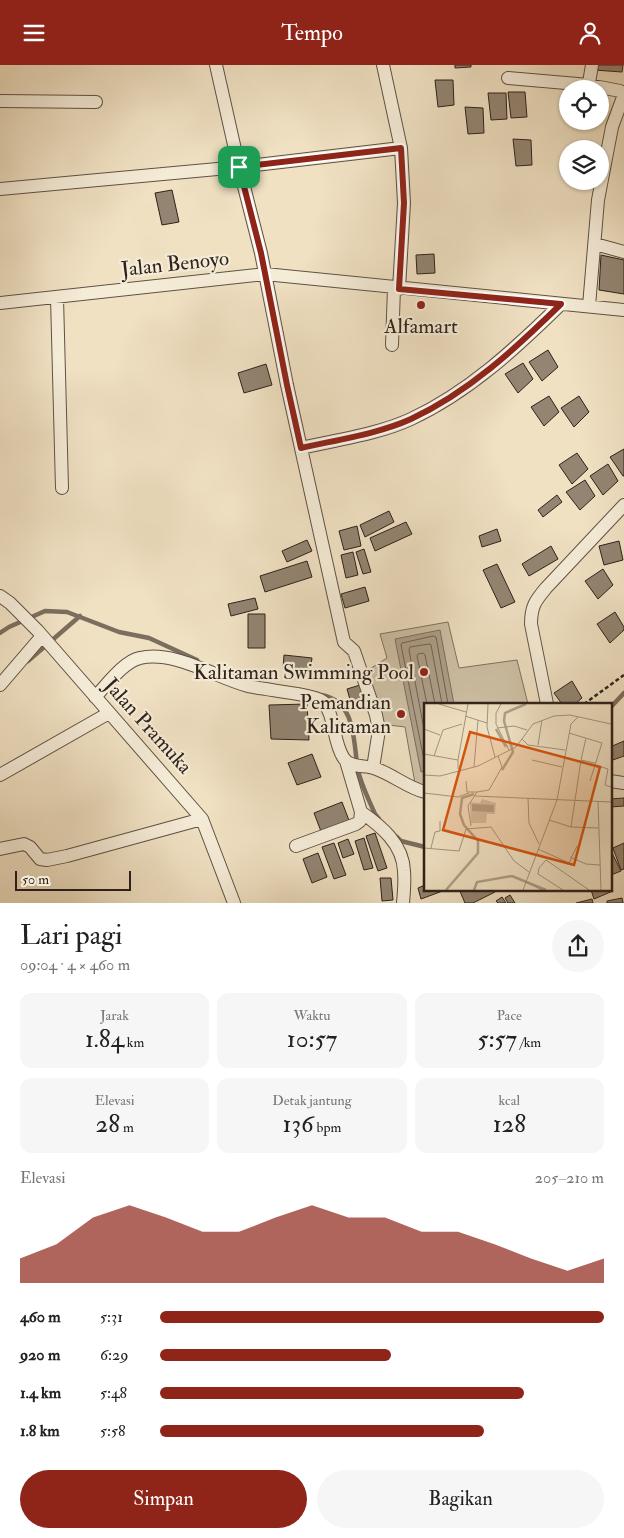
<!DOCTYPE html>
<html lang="id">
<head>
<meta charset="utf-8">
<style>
  :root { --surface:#fff; --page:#f6f6f6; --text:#222; --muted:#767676; --accent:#8f2418 }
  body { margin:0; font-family:"IM FELL Double Pica",serif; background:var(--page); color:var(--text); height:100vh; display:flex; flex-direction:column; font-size:19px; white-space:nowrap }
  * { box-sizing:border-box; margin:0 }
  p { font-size:16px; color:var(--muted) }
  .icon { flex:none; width:28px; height:28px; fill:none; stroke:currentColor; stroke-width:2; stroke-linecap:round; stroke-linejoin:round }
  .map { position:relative; height:838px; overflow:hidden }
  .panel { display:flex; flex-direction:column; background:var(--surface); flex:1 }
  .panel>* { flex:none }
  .fabs { position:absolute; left:559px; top:15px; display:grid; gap:10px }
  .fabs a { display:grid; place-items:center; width:50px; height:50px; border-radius:50%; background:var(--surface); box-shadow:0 1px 4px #0004; font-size:25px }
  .scale { position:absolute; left:15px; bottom:12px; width:116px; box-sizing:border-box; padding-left:5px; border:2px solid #2e221b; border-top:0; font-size:14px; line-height:18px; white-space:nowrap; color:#2e221b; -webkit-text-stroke:4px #f5ecd8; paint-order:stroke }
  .pin { position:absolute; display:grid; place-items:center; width:42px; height:42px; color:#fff; margin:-21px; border-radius:10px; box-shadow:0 2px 8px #0006 }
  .round { display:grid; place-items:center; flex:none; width:52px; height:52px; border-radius:26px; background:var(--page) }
  .summary { display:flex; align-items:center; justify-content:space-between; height:85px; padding:0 20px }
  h1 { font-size:28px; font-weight:600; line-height:38px }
  .figures { display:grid; grid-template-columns:repeat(3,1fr); gap:8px; height:85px; padding:5px 20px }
  .figures div { display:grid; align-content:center; border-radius:12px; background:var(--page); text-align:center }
  .figures b { font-size:25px; font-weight:600 }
  .figures small { font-size:14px; font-weight:400 }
  .figures p { font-size:14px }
  .chart { height:140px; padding:10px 20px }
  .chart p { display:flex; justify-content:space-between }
  .chart svg { width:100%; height:90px; margin-top:5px; fill:var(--accent); opacity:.7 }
  .button { display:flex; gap:10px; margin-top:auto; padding:10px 20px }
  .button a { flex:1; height:58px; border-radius:30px; background:var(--accent); color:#fff; font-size:20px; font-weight:600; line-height:58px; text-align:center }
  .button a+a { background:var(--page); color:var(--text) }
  ul { padding:0 20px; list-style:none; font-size:16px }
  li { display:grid; grid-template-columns:80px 60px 1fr; align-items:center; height:38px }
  li i { height:12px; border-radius:6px; background:var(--accent) }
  header { display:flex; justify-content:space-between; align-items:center; height:65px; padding:0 20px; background:var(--accent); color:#fff; font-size:22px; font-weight:600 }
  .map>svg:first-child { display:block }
</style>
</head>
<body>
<header><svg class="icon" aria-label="menu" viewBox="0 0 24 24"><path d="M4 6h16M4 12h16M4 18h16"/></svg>Tempo<svg class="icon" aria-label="person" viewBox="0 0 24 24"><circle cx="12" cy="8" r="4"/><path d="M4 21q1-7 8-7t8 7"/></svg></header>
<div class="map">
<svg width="624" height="838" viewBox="0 0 624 838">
  <rect width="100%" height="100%" fill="#f0e1c3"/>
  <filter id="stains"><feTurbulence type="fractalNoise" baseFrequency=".004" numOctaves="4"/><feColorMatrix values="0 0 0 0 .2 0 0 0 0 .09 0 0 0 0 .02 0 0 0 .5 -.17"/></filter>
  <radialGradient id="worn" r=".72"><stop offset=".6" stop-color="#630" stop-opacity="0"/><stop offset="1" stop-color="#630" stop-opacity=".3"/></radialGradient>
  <path fill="#cfc1a6" stroke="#7e7260" d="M448 557 459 603 517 595 528 639H425V723L416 724 405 662 380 659 365 607 387 593 380 569Z"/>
  <path fill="#aea08a" stroke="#7b6e5e" d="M440 565 454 639H425V706L421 707 395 574Z"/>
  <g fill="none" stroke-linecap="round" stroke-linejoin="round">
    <path stroke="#6e6152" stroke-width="1" d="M427 639 417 591 418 589 423 588 425 590 435 639
      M425 669 409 585 410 582 429 579 431 580 442 639
      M425 700 401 580 402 578 433 571 436 572 448 639"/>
    <path stroke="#7b6e5e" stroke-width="4.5" d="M0 568 9 562 45 546 67 547 119 567 149 573 197 595
      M28 596 80 551
      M321 630C357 636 353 678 358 705 361 720 369 735 375 749L379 754
      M610 643 624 628
      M397 772 401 776 425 782"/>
  </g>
  <path fill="#938572" stroke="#2e221b" d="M455 0H471V2L455 3Z
    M594 0H623L622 7 594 5Z
    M435 15H453L454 40 438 42Z
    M508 27H525L527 52 511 53Z
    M488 28H506L507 54 491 55Z
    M465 42 483 43 484 68 468 69Z
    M513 74 531 75 532 100 516 101Z
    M172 125 179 157 162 160 155 128Z
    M434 189 435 208 417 209 416 190Z
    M601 190 624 195V229L599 225Z
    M548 285 558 302 542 316 529 297Z
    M523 298 533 314 518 328 505 309Z
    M266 299 272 320 244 328 238 308Z
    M549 331 559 347 544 361 531 342Z
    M579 331 589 347 574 362 561 343Z
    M624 384V411H623L610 392Z
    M577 388 588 404 572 419 559 400Z
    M608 399 618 416 603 430 590 411Z
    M585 415 595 431 580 445 566 427Z
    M557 430 562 437 543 452 538 445Z
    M389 446 394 457 365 472 360 460Z
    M406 457 412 469 375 486 370 473Z
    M357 461 361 481 344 485 339 466Z
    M497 464 501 476 482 482 479 471Z
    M307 475 312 486 287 497 282 486Z
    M619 476 623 495 604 500 599 481Z
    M551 481 558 494 529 511 522 499Z
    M364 484 371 507 363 509 356 487Z
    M353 487 358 510 346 513 341 490Z
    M307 496 312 512 265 527 260 511Z
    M497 499 515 537 501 543 483 505Z
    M603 504 613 520 598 534 585 516Z
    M365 522 369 536 345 543 341 529Z
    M255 533 258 544 231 551 228 539Z
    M615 547 624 562V565L610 578 597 559Z
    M248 549H265V583H248Z
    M284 590 312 593 310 607 283 604Z
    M572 616 582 633 575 639H562L554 628Z
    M360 620 366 640 353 645 347 624Z
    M307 639 309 675 271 674 269 640Z
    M624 676V691L610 696V682Z
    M312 689 321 712 297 720 288 698Z
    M624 733V741L610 742V734Z
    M342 737 350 758 322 769 314 748Z
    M375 768 387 803 378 806 366 771Z
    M364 773 373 803 364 805 355 776Z
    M348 774 354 789 343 793 338 778Z
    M334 778 346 810 334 814 322 782Z
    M624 778V804L621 805 613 783Z
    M610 784 621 806 611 810 610 808Z
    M318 788 327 812 312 818 303 794Z
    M380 813H391L393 835 382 836Z
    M425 820V824H448L421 834 418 823Z
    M610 821 613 826 594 834 591 825 610 824Z
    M459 824H494L495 827 473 838H465Z
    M510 830 515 838H508L505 833Z
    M502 832 506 838H498L496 836Z
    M622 833 623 838H607V836Z
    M592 834 593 838H576Z"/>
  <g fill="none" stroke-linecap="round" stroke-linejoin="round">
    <g stroke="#5e5245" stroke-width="14">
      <path id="minor" d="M216 0 239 102 261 188 287 320 344 577 354 586 376 650 379 665 373 703
        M383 0 401 83 404 138 399 224
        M508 13 589 20 620 26 623 32 612 62 598 135 589 241
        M588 24 592 0
        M0 36 96 37
        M0 124 239 102 401 83
        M595 179 624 187
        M57 233 62 423
        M0 238 265 209 624 245
        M392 280 394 223
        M301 383C336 375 379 369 411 354 469 327 516 283 561 239
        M0 531 10 538 38 566 202 754 234 838
        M0 620 42 571
        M95 632C106 621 124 596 140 593 174 585 215 612 248 621 264 625 314 629 322 636 335 648 333 677 343 692 349 703 363 700 374 703 392 709 408 723 425 727
        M547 639 531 559C531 542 535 536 546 523L624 440
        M0 710 109 648
        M610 716 624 718
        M361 747C381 761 403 779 404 806 405 817 404 827 403 838
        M296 781 356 759 360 756 361 747 346 696
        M0 784 24 779 30 782 40 794 47 795 67 791 202 754"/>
    </g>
    <path stroke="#2e221b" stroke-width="2.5" stroke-dasharray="4 2.5" stroke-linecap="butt" d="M584 639 624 610"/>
    <use href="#minor" stroke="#f5ecd8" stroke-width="12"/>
  </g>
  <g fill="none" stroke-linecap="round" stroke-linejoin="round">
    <g stroke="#fff" stroke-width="10">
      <path id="route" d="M401 83 404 138 399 224 561 239C516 283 469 327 411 354 378 369 336 375 301 383L287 320 261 188 239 102Z"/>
    </g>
    <use href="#route" stroke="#8f2418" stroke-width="6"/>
  </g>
  <g fill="#8f2418" stroke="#f5ecd8" stroke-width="2">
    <circle cx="421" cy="240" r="5"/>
    <circle cx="424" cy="607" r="5"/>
    <circle cx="401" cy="649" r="5"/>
  </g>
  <g text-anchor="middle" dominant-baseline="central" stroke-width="4.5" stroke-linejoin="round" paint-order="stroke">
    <g font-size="21" fill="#2e221b" stroke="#f5ecd8">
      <text transform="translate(175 199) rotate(-6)">Jalan Benoyo</text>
      <text transform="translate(148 661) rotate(48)">Jalan Pramuka</text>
    </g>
    <g font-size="21" fill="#2e221b" stroke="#f5ecd8" text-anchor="end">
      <text x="421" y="261" text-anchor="middle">Alfamart</text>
      <text x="414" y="607">Kalitaman Swimming Pool</text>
      <text x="391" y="637">Pemandian<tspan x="391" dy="24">Kalitaman</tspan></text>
    </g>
  </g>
  <g transform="translate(424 638)">
    <rect width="188" height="188" fill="#f0e1c3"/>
    <path d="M58 96 72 100 71 111H63L62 120H47L46 99 56 100Z" fill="#cfc1a6"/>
    <path d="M48 101 70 102V109L48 108Z" fill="#aea08a"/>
    <path fill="none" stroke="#aea08a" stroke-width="2.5" d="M72 26 82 44M78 67 89 49 80 18 81 10 102 1M22 187 54 150V138L40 122 36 111 38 95 50 91M50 187 53 179 88 173 122 187"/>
    <path fill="none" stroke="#a29580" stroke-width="1" d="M15 1 42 9M64 1 63 24 71 54M77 1 72 10V21L85 47M41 13 63 20M73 25 90 23 103 27M0 26 16 32M145 30 178 40 166 78M162 35 157 57 171 60M98 36 104 42 141 47M114 42 118 17M0 51 34 57V66M10 53 19 27 38 21M34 57 44 1M108 57 138 64M171 62 184 66 181 82 187 84M50 64 54 17M0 72 16 73 54 63 92 44 109 21 130 13 146 12 187 21M42 78 43 89H53M0 90 34 94 45 90M51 93 187 99M104 95 105 120 115 141M174 98 177 187M125 117 147 124 174 125M47 123 44 103 53 89 65 87 78 64 74 53M147 124 157 57M0 145 35 148 42 126 67 124 90 158 105 169M7 145 11 129 16 128V118M114 146 145 160 153 143M146 154 162 161 176 162M115 165 122 157 165 187M115 165 114 171 139 187M102 179 118 187M99 187 133 97 147 21 154 14"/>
    <path fill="#d5540e" fill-opacity="0.15" stroke="#d5540e" stroke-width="2.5" d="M46 29 176 64 150 162 19 127Z"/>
    <rect width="188" height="188" fill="none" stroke="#2e221b" stroke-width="2.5"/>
  </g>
  <rect width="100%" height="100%" filter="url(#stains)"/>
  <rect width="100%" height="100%" fill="url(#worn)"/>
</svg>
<div class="fabs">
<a><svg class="icon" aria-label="locate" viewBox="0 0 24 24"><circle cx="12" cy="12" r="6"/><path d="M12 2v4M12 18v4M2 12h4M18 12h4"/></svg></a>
<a><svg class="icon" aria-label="layers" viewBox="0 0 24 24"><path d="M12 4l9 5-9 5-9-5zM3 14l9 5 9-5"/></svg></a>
</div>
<div class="scale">50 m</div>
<div class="pin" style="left:239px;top:102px;background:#1e9e55"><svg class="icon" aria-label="arrive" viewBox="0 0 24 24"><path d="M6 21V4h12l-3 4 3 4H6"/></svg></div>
</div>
<section class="panel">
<div class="summary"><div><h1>Lari pagi</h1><p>09:04 · 4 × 460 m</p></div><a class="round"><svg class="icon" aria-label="share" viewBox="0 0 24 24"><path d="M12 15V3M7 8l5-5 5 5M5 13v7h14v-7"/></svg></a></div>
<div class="figures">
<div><p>Jarak</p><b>1.84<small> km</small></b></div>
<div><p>Waktu</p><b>10:57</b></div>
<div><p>Pace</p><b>5:57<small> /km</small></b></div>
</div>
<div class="figures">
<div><p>Elevasi</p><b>28<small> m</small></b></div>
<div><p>Detak jantung</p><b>136<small> bpm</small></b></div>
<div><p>kcal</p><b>128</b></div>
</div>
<div class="chart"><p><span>Elevasi</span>205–210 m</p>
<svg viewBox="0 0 160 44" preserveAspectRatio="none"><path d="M0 44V32L10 25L20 12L30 6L40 12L50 19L60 19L70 12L80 6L90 12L100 12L110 19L120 19L130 25L140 32L150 38L160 32V44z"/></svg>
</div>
<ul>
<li><b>460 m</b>5:31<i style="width:100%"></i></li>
<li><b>920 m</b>6:29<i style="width:52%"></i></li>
<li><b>1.4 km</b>5:48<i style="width:82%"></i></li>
<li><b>1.8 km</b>5:58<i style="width:73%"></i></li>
</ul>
<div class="button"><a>Simpan</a><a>Bagikan</a></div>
</section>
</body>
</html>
